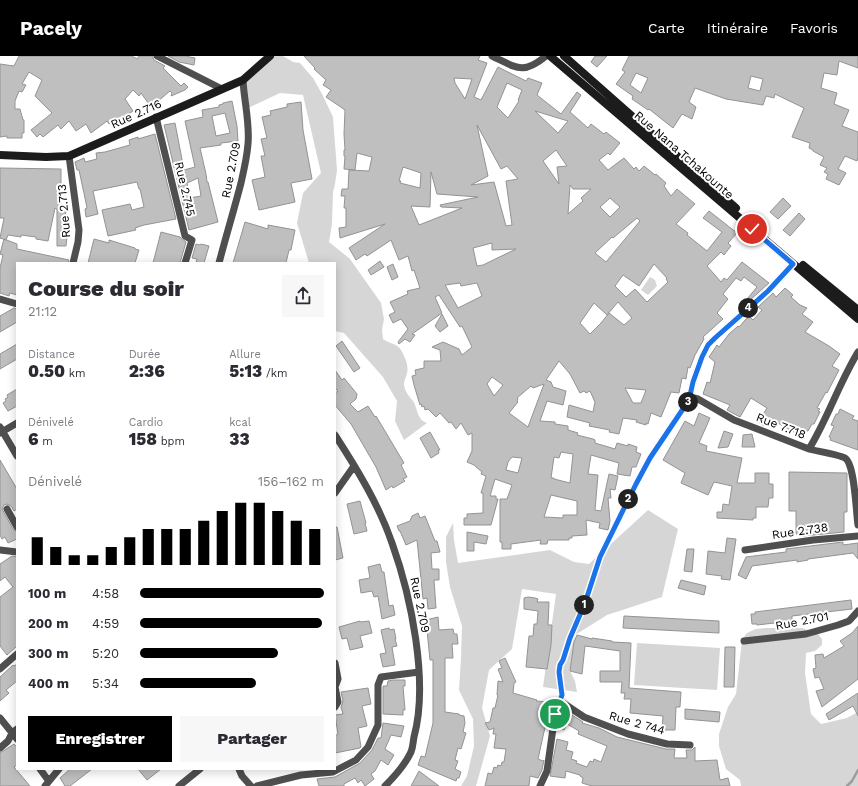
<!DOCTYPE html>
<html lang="fr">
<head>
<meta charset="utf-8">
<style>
  :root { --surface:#fff; --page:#f7f7f7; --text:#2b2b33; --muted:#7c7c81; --accent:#000 }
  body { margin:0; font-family:"Work Sans",sans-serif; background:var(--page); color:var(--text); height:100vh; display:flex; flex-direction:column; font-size:15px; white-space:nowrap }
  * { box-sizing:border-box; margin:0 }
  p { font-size:13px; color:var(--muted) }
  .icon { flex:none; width:22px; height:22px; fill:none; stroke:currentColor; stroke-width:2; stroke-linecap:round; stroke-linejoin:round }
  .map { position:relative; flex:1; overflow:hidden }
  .drawer { position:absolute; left:16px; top:206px; width:320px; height:508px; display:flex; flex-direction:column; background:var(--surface); border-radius:0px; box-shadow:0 2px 10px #0003 }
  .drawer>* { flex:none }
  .pin { position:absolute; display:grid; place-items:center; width:34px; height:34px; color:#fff; margin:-17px; border:2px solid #fff; border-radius:50%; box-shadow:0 1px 4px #0007 }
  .km { position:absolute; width:20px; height:20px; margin:-10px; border-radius:50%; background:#222; color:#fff; font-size:11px; line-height:20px; text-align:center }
  .round { display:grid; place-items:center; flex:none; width:42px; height:42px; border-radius:0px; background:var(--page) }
  .summary { display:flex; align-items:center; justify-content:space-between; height:68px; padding:0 12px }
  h1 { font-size:22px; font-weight:800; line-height:30px }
  .metrics { display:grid; grid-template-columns:repeat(3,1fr); gap:6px; height:68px; padding:4px 12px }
  .metrics div { display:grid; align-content:center }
  .metrics b { font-size:17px; font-weight:800 }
  .metrics small { font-size:11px; font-weight:400 }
  .metrics p { font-size:11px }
  .chart { height:112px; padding:8px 12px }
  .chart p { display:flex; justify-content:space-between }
  .chart svg { width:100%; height:72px; margin-top:4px; stroke:var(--accent); stroke-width:6 }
  .button { display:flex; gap:8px; margin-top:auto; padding:8px 12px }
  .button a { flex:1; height:46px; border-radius:0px; background:var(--accent); color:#fff; font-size:16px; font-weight:800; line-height:46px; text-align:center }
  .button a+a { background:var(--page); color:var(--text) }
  ul { padding:0 12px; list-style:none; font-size:13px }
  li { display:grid; grid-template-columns:64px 48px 1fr; align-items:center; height:30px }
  li i { height:10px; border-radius:5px; background:var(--accent) }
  header { display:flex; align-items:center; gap:24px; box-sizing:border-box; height:56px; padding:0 20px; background:var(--accent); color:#fff }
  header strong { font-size:19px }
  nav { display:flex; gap:22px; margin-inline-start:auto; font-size:14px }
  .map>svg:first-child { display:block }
</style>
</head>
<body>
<header>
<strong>Pacely</strong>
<nav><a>Carte</a><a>Itinéraire</a><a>Favoris</a></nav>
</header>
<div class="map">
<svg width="858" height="730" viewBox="0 0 858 730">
  <rect width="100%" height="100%" fill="#fff"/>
  <path fill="#d6d6d6" d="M270 0H283L293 6 300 7 313 22 322 38 333 61 337 114 335 128 333 136 332 168 329 186 350 203 381 247 384 263 382 274 383 283C389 288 397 287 401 294 405 301 409 310 407 317 406 322 404 324 404 329 405 336 409 340 413 345 418 353 417 364 427 367L404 384 395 365 397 345 383 321 344 277 335 275V207H309L297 167 303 137 321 117 303 39 280 37 246 53 243 24Z
    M650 221 655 224 657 230 648 239 641 234Z
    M648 454 678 473 662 541 607 559 575 579 570 615 575 625 577 636 543 631 556 538 522 533 512 593 489 614 482 652 490 680 476 730H461L467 720 474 690 473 663 459 634 461 602 462 570 450 531 446 506V481L453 467 454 484 458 507 550 494 574 506 589 508Z
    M767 572H802L817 577 822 583V589L815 595 806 597 805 617 811 658 821 668 847 662 858 656V730H741L740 724 726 713 719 690V678L728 651 736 638 742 584 746 578 749 576 756 573Z
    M637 587 720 592 717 634 634 629Z"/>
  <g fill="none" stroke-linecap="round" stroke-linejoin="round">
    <path stroke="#9d9d9d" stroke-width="2.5" d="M847 730 852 725 858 714"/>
  </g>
  <path fill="#bfbfbf" stroke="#939393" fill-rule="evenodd" d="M19 0H132L137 3 139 0H152L154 4 165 10 163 12 181 30 184 27 188 31 185 34 171 40 172 37 170 35 151 51 141 37 139 40 133 34 125 43 133 55 117 66 116 64 109 68 107 65 91 77 86 68 76 75 69 65 61 73 58 69 43 81 40 78 37 81 31 74 52 57 35 40 42 24 29 16 22 28 26 29 22 36 19 35 15 45V53H20L23 64H24V77H22V82H7V80L0 81V8L14 10Z
    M168 0H185L195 2 194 9 179 6Z
    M304 0H480L478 4 487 7 474 41 481 44 498 11 526 25 528 22 542 27 537 39 561 58 577 36 581 39 570 56 588 72 591 68 604 78 606 76 620 87 610 99 608 97 599 104 608 114 624 102 634 113 636 111 639 115 644 110 655 119 656 118 666 127 664 130 671 140 677 133 695 148 676 168 688 177 687 179 707 195 722 176 703 162 709 155 737 177 728 187 731 190 724 199 721 196 707 210 721 226 724 222 727 224 742 206 769 227 749 245 747 243 757 231 744 221 741 225 736 222 723 238 728 243 717 257 723 263 703 281 704 283 695 299 690 312 688 311 686 323 682 322 679 337 671 336 661 361 651 357 648 368 646 367V369L636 366 637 364 623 362 619 378 609 376 610 374 589 370 590 367 567 361 569 349 593 356 595 346 590 335 586 337 584 335 580 337 570 318 559 305 546 324 551 326 553 331 566 335 563 349 547 345 540 365 555 366V368L568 370V374L578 377 577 379 593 383 595 384V387L615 393 617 387 628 390V388L637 391 636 396 641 398 636 411H632L630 420 617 418 619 407 591 399 588 418 598 419 595 454 601 455 609 418 618 420 615 434 610 433 611 442H608L610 465 608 474 599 472 600 467 586 464 587 479 572 480V482H569V484H548L547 488H540L541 484 511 488V493H502V486H500V443H507L512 429 495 423 490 440H496V443H498L491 469H464V462H467V458L483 457V437H481L486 420 481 418 482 416 474 409 467 406 472 395V377L468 379 461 367 456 373 451 366 449 367 440 357 436 361 428 353 425 354 424 350 422 351 421 348 420 349 414 329 412 320 416 319 415 314 424 312V305H441L440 294 432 291 443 286 459 293 462 299 472 291 462 270 460 271 439 239 435 241 442 257 412 278 415 279 410 286 405 283 399 288 398 286 408 273 401 263 393 267 389 259 395 256 390 246 408 238 407 235 420 232 414 214 412 215 408 200 399 204 391 184 367 200 365 198 356 204 349 192 385 168 340 182 339 172 346 171V152H344L345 140H341L342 133H348L349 114 369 115 372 101 357 97 355 114 344 113 345 100H344V94H345L344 78 345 54 326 41 331 34 323 29 326 24 314 13 315 12ZM454 22 472 23 465 43 455 27ZM507 27 522 34 518 44 519 45 508 62 497 51ZM535 55 568 65 558 77ZM477 69 501 113 507 110 518 123 506 125 512 169 506 170 494 126 471 129 488 120ZM556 94 567 110 557 111 559 128 543 105ZM403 111 421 117 420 132 400 127 401 125H399ZM431 116 437 138 478 141 440 149 441 151 462 152 419 169 411 150 430 151ZM570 129 573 133H591L581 142 583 145 568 158ZM610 142 620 151 610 161 600 151ZM637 162 640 165 606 206 595 197 612 181 613 182ZM492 187V194L516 193 483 209 477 210 473 192ZM654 208 667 222 666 223 668 226 647 246 635 233 626 241 615 230 623 219 639 230ZM460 227 461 230 477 227 482 240 458 252 445 229ZM618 246 632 262 624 269 609 257 601 267 590 278 580 267 594 247 607 259ZM492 321 503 329 494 340 487 328ZM544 328 528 371 509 357 518 346 517 345 518 343 517 342 531 330 533 332ZM625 332 646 334 641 347H633ZM561 396 573 398 570 427 554 423V422H551L554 401 559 402ZM512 401 522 402 518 417 506 414 508 406ZM551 439 577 445V459H563V462L544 461Z
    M595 0H607L597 11 591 6Z
    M629 0H858V12L839 5 837 19 824 17 821 32 837 37 834 48 849 54 842 70 858 76V101L857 105 845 100 838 113 846 117 839 129 826 123 828 118 824 116 827 112 820 109 824 101 813 95V94L809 92 810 87 792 81 804 52 775 38 774 42 766 40 763 49 726 43 695 32 689 46 696 51 692 63 682 58 673 72 649 53 648 54 632 43 633 40 616 28 625 16 622 14ZM636 17 648 22 641 37 630 29ZM751 20 763 23 760 35 748 32Z
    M232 45 237 70 238 85 221 87V89L200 92 206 118 207 126H208L218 166 189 174 164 69 175 67 184 114 195 111 185 65 203 61 202 54 219 51V49L223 48V47ZM225 57 230 77 216 80 212 60ZM198 122 201 140 190 142 187 127Z
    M301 46 303 74 312 123 291 127 295 146 259 154 252 124 265 121 261 100H265L261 83 267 82 262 61 271 59 270 55 287 51V48Z
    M155 78 176 163 144 169 135 172 136 174 108 180 102 154 130 148 132 154 144 151 140 133H139L137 126 93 135 98 158 86 161 85 153 87 152 85 142 79 114H77L75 106 84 102 85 106 97 103 96 97 105 96 130 89 129 84 138 81V83Z
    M0 112 61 113V149H66L65 171H68L66 190H57V153L55 152 48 185 36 183V181L21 179V181L8 179 6 184 0 182 4 162H0Z
    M783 142 791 150 778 163 770 156Z
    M799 157 805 163 790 180 783 174Z
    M245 166 268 173V169L295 174 291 194H289L286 207H233Z
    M161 176 180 181 186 186 180 207H153Z
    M4 183 17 188V193L69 204 68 207H17V239L10 237 9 240 0 237V212L3 199 0 198Z
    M94 183 109 187V184L135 192V193L139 194 135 207H88Z
    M196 188 200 189 201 188 209 190 204 207H196L197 203 192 202Z
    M380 205 384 211 371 219 368 214Z
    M393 208 398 221 392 224 387 211Z
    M785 232 793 239 791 241 800 249 807 252 802 258 813 266 805 276 829 290 840 298 832 310 839 314 827 337 826 336 817 352 820 353 818 355 820 356 814 368H812L808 375H806L804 380H802L788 373 778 367 777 368 774 366V368L768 364 764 370 758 366 767 352 751 342 740 361 727 354 730 349 703 338 707 326 710 327 715 306 709 301 717 289 719 291 729 278 738 270 739 271 746 263 750 261 753 264 762 254 758 251 773 237 776 241Z
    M14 252 17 253V266L0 276V260Z
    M442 258 448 270 440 276 435 270Z
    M342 285 360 312 354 316 336 290Z
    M17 288V303L0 313V298Z
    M335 314 342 324 344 322 357 338 356 343 350 348 358 356 368 350 375 361 376 360 404 407 401 409 407 421 403 423 405 425 393 432 392 430 386 434 376 411 351 368 335 349V337L338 335 335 332Z
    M17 333V350L8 355 3 347 6 345 5 343 8 341 7 339Z
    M840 353 854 360 852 363 858 365V394L830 384 831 382 829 381 834 370 831 369 836 358H838Z
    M699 357 710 362 699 387 707 390 706 395 742 402 737 427H755V417H769V428H773V442H769L768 451H756V462H753V464L717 462V456H722L723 448 729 449 732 430 714 426 708 439 681 427 685 417 663 404 685 365 694 370Z
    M724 375 733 378 728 391 718 392Z
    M430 376 440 394H438L439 397 431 402 420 382Z
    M752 378 755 391H742L743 379Z
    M0 404 17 433V453L14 455 11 450 7 448 4 449 2 453 13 473 17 476V483L8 487 5 481 2 483 0 479Z
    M789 416 847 417V456H844V476L803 480 802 478H796V455H789Z
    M360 445 366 467H365L367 475 354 478 347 448Z
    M418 457 420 462 425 460 435 485H437L440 496 431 497 432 513H439V524H434L436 552 428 553 427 542 423 543 417 484 406 489 400 475H399L397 470 410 465 412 460Z
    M335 471H337L343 502 335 504Z
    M467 476 488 480 486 488 474 486V495H467Z
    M727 482 736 483 730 524 721 523 722 520 706 518 708 495 725 497Z
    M843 486V489L858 487V503L853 497 808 503V504L797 506V504L752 510 746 523 738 519 746 501 786 496V493Z
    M687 493H694L692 516 684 515Z
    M12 500 17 501V590L7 599 0 590V541L13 531 5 521 0 525V508Z
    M380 508 382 516H384L389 550 393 549 395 559 382 563 378 540 374 541 372 535 361 537 359 524 370 522 368 511Z
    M681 524 706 530 704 539 678 532Z
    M528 541 535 542 538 543 537 546H549L548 569H552L551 589 547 613 526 611 529 580H533L534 568H537L538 555 524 553V542Z
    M851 544 852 553 792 560V565L757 569V568H752L751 558H755V556Z
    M624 560 719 565V577L623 572Z
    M438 561 439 574 453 573 454 578H457L458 588H452L453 602H445V656L459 658V659L464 660 465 667 463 676 466 677 461 693 458 692 455 704 458 705 455 713 461 716 459 722H457L456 725 418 709 421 700 425 701 433 667V604H430L426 564Z
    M360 565 361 566 369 565 372 577 360 580 363 591 350 594 347 582 342 583 339 571Z
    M858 570V623L822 651 816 635 824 633 819 621 815 622 813 613 816 612 815 599 823 598 824 602 844 590 840 585 852 577Z
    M389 572 390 574 394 573 396 583H395L397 590 392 591 395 609 383 611 380 598 386 597 381 574Z
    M577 579 592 583V582L612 585V586L631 587 629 632 681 636 680 651H676L675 674H662L663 660 630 657 631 643H624L625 637H621L622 626H600V615H620V595L585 590 582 618 570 615 574 586Z
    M725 591H735L734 631H724Z
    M505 602 516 626 514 627 513 637 537 644 536 645 549 646V653L538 703 543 705 544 704 542 714 538 722 530 720 529 730H485L488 717 492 718 494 711 497 712 498 709 501 710 502 706H504L506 693 494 692 496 678H493L494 672 489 674 485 667 490 666 493 652H495L498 639H497L498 625 503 626 498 613 502 612 499 605Z
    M17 608V625L6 634 9 637 0 645V621L13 609 14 610Z
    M393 624H405V630H403L405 654H403V659L383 658V630H387L388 625Z
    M368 632 371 648 362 650 367 670 358 672 361 691 360 692 335 697V680L338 678 335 659 343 658 341 651 343 645 341 636Z
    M858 637V660L853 650 829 664 826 658Z
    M685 653 720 656 719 666 685 663Z
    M562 655 572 659 583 666 582 667 599 672 617 681 666 693H675L674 702H687L686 694H692L695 691V705L717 704 720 724 728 722 730 730H592L582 727 583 722 580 720V719L566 715 565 722 550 720 557 683 568 686 566 694 573 696 571 703 577 705 576 707 587 711 590 705 593 706 594 703 601 706 607 690 578 678 579 675 567 668 564 674 558 671Z
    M383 667 404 670 401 681 391 679 385 693 394 699 388 709 381 704 375 715 371 718 374 723 365 730 361 724 358 727 355 722 344 728V730H319L317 723 335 721 360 707 372 694 378 682H381Z
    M14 688 17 691V709L14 711 30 730H0V697Z
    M70 713H92L70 730H65L60 722Z
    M138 713H161L147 724Z
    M419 715 439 730H411Z"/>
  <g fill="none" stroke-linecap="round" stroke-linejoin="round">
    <path stroke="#4f4f4f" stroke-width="7" d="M157 0 222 33
      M492 0C517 12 523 19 546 0
      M156 61 185 180 192 184 185 207
      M69 100 79 174 78 186 73 207
      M219 207C226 180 234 154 241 127 244 114 247 101 248 88 250 67 244 45 243 24
      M0 243 17 248
      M690 341 698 343 734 364 809 393C828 362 839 327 858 296
      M0 371 17 400
      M0 377 17 367
      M335 379C357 413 379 449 392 487 411 540 429 626 414 681 413 686 413 691 411 696 405 709 395 720 385 730
      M809 393C816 395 840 399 845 402 855 408 856 457 858 469
      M335 437 354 410
      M7 453 17 471
      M0 494 17 496
      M745 494 813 484 858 480
      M744 585 806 578 838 569 849 565 858 555
      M335 607 338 623 335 631 338 646 335 651
      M0 613 17 598
      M560 645 584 661 628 678 667 688 690 689
      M0 662 17 683
      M0 692 8 685 12 677 17 673
      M40 713 48 724
      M239 713 242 720 251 730
      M45 730 59 713
      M179 730 200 713
      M257 730 301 719 333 716 356 704 368 691 378 669V629L381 621 419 616
      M540 730 547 715 555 658 562 639 559 616 560 609 563 604 570 582 585 547 600 501 636 428 650 402 689 344 693 326 702 301 708 289 715 282 768 235 793 208"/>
    <path stroke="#1c1c1c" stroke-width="8" d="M550 0 858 263
      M564 0 736 152
      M0 99 46 101 69 100 243 24 270 0
      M803 209 858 254"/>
  </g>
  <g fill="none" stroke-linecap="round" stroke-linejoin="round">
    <g stroke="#fff" stroke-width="8">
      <path id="route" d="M555 658 562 639 559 616 560 609 563 604 570 582 585 547 600 501 636 428 650 402 689 344 693 326 702 301 708 289 715 282 768 235 793 208 752 173"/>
    </g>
    <use href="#route" stroke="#1a73e8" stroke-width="5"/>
  </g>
  <g text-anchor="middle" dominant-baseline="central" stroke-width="4" stroke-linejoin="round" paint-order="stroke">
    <g font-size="12" fill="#000" stroke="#fff">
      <text transform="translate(136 58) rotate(-24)">Rue 2.716</text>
      <text transform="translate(684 99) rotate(41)">Rue Nana Tchakounte</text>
      <text transform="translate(231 114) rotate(-79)">Rue 2.709</text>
      <text transform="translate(185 133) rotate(77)">Rue 2.745</text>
      <text transform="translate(64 155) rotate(-95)">Rue 2.713</text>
      <text transform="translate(781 370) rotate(21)">Rue 7.718</text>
      <text transform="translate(800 475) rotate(-8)">Rue 2.738</text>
      <text transform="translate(420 549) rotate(78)">Rue 2.709</text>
      <text transform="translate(802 565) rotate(-11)">Rue 2.701</text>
      <text transform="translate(637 667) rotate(16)">Rue 2 744</text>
    </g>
  </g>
</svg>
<div class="pin" style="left:555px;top:658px;background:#1e9e55"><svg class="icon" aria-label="arrive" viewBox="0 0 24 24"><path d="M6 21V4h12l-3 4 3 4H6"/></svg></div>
<div class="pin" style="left:752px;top:173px;background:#d93025"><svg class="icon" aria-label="check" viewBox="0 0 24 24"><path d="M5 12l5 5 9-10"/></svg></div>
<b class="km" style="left:584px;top:549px">1</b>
<b class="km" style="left:628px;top:443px">2</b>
<b class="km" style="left:688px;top:346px">3</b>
<b class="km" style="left:748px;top:252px">4</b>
<section class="drawer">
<div class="summary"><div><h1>Course du soir</h1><p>21:12</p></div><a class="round"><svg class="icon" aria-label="share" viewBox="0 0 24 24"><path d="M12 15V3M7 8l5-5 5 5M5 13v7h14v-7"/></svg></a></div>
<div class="metrics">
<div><p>Distance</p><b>0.50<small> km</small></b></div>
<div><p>Durée</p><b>2:36</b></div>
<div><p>Allure</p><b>5:13<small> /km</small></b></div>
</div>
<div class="metrics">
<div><p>Dénivelé</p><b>6<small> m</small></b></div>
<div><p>Cardio</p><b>158<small> bpm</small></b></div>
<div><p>kcal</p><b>33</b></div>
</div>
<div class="chart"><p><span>Dénivelé</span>156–162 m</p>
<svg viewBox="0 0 160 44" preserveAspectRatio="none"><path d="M5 44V27M15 44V33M25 44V38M35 44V38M45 44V33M55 44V27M65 44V22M75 44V22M85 44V22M95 44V17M105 44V11M115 44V6M125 44V6M135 44V11M145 44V17M155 44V22"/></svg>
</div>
<ul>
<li><b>100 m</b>4:58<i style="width:100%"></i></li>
<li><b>200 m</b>4:59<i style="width:99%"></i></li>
<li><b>300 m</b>5:20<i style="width:75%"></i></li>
<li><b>400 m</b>5:34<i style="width:63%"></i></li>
</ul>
<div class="button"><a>Enregistrer</a><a>Partager</a></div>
</section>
</div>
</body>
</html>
